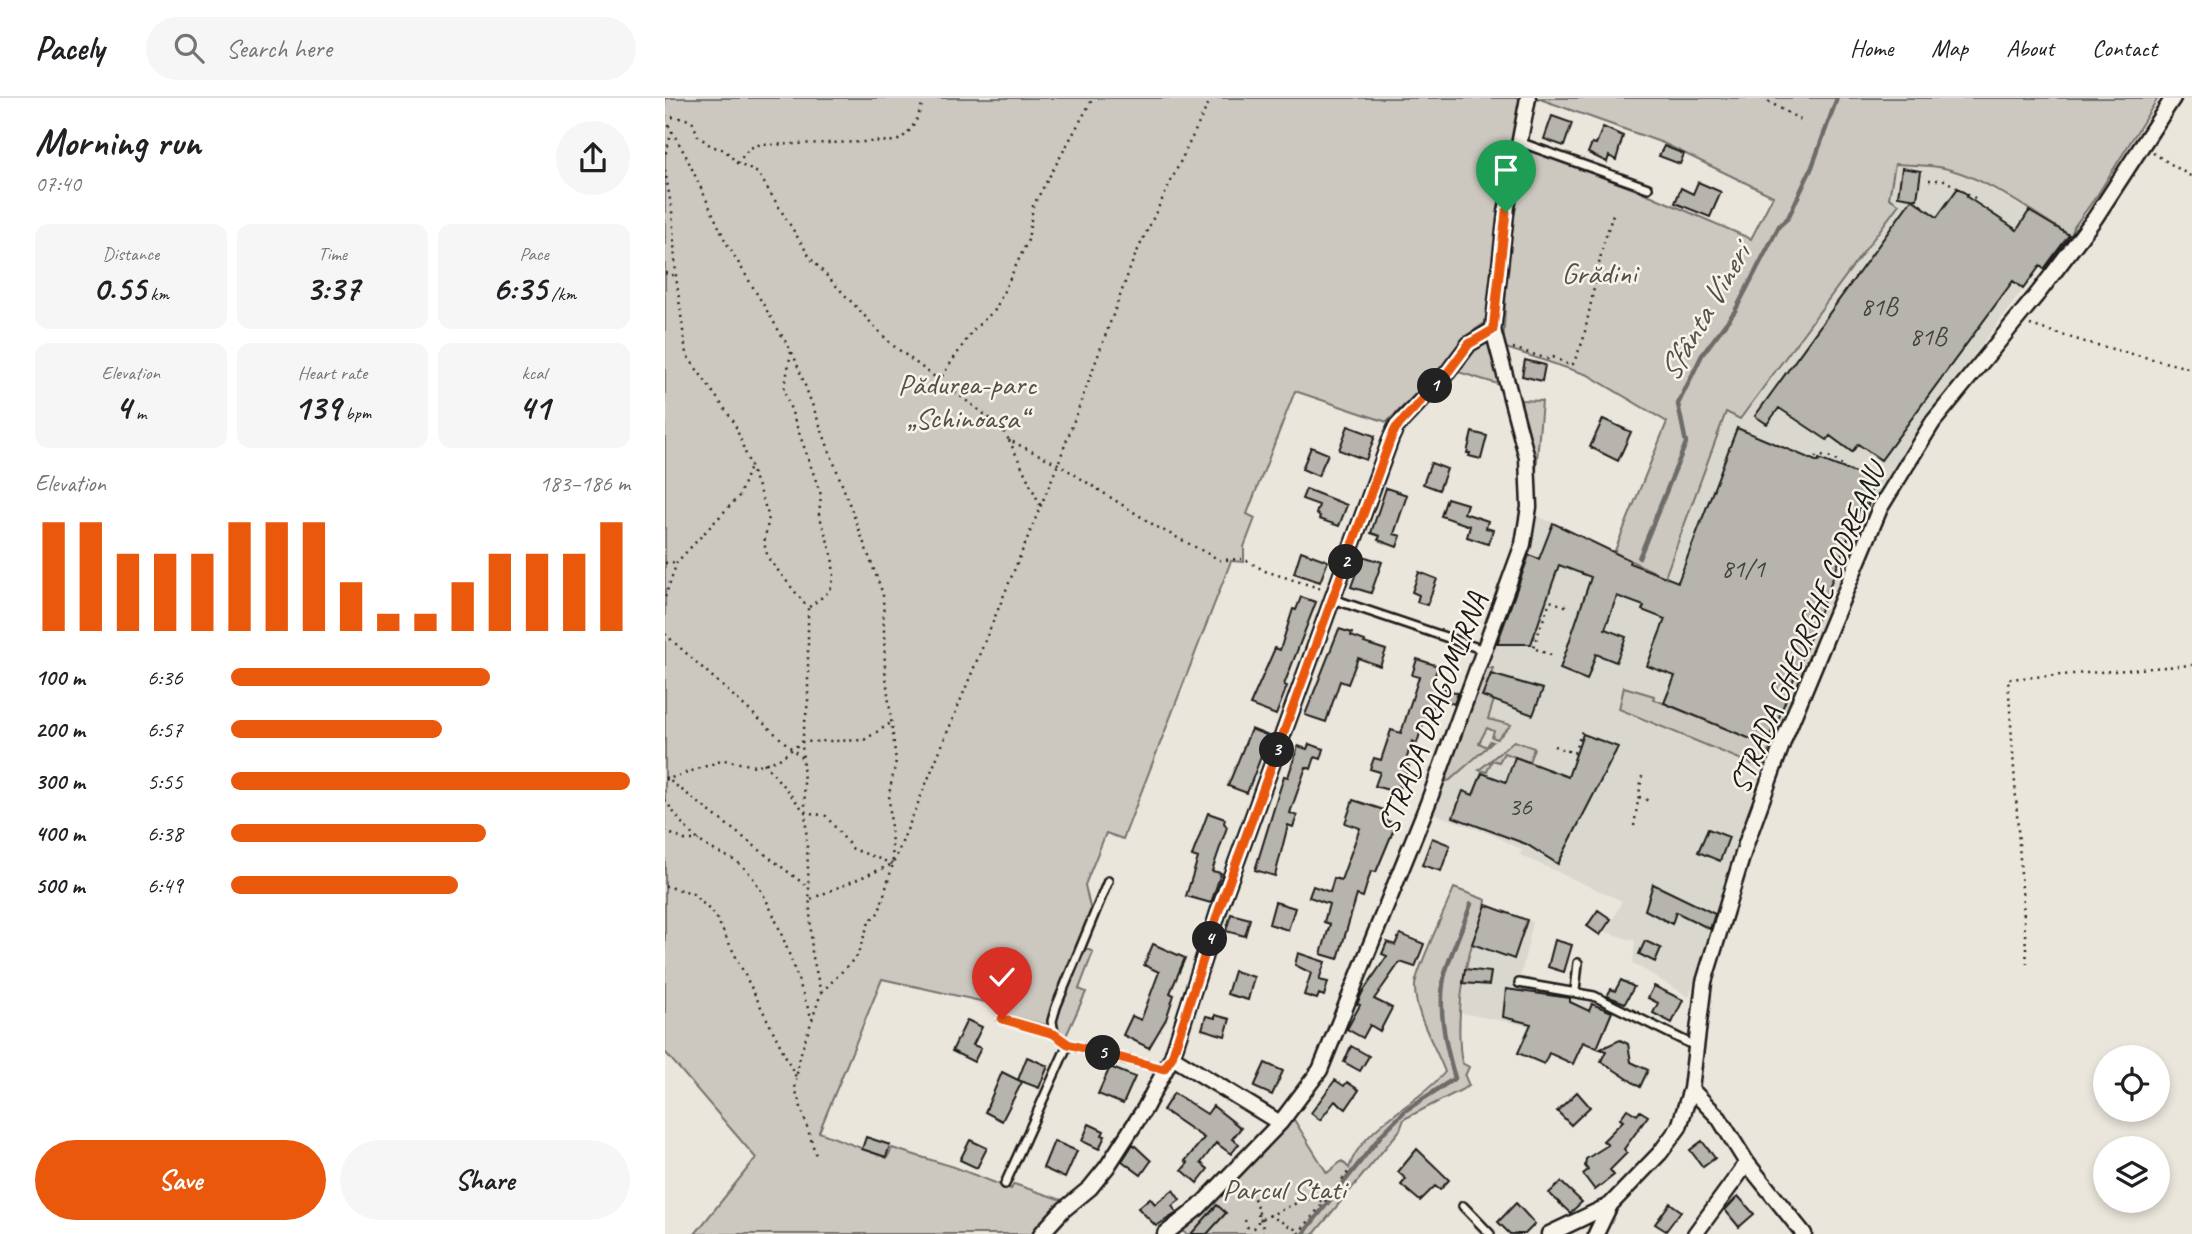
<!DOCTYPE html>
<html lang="en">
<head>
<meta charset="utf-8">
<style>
  :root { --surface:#fff; --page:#f6f6f6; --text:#202124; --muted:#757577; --line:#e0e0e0; --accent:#ea580c }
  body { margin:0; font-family:Caveat,sans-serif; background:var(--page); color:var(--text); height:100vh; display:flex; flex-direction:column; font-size:26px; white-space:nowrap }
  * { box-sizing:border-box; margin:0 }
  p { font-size:23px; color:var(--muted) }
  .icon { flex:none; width:38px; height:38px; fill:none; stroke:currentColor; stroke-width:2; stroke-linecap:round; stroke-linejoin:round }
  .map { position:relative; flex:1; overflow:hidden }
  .sheet { display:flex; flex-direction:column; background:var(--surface); width:665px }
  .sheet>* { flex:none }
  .tools { position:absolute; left:1428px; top:947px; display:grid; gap:14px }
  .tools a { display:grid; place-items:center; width:77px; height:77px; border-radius:50%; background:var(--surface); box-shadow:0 4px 10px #0003; font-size:35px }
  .pin { position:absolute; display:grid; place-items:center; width:60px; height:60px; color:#fff; margin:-72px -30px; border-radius:50% 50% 50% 0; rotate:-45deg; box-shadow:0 0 7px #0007 }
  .pin .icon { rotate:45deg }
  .km { position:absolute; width:35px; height:35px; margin:-18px; border-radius:50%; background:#222; color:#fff; font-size:19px; line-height:35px; text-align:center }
  .round { display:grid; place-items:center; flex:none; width:74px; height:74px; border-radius:37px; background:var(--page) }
  .overview { display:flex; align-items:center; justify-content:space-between; height:119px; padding:0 35px }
  h1 { font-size:38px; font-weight:700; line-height:52px }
  .stats { display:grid; grid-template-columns:repeat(3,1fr); gap:10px; height:119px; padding:7px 35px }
  .stats div { display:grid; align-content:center; border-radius:14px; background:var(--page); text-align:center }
  .stats b { font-size:35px; font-weight:700 }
  .stats small { font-size:19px; font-weight:400 }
  .stats p { font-size:19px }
  .chart { height:196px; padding:14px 35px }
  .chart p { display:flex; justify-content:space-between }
  .chart svg { width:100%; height:126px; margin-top:7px; stroke:var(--accent); stroke-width:6 }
  .primary-button { display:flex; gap:14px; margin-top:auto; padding:14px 35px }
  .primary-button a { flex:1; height:80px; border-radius:42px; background:var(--accent); color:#fff; font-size:28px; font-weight:700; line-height:80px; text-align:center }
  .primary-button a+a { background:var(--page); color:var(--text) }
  ul { padding:0 35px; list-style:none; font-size:23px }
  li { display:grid; grid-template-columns:112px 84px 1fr; align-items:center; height:52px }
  li i { height:18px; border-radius:9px; background:var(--accent) }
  header { display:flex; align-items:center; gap:42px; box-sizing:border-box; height:98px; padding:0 35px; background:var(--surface); border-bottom:2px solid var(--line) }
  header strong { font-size:33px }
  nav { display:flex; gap:38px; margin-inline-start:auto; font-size:24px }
  .search { width:490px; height:63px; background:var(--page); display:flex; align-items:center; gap:18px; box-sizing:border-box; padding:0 24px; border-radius:38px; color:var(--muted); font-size:26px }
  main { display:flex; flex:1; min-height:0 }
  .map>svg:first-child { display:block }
</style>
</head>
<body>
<header>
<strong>Pacely</strong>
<div class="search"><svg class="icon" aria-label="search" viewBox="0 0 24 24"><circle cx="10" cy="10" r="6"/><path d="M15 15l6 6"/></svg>Search here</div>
<nav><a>Home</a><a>Map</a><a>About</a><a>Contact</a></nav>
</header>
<main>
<section class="sheet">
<div class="overview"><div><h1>Morning run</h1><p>07:40</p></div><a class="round"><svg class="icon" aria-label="share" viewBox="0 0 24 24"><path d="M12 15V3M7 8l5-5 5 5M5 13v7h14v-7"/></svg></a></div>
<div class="stats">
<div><p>Distance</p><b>0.55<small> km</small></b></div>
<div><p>Time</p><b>3:37</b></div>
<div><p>Pace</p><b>6:35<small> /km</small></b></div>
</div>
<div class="stats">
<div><p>Elevation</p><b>4<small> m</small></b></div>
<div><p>Heart rate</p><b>139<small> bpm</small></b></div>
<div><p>kcal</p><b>41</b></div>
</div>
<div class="chart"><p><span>Elevation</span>183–186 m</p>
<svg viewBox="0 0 160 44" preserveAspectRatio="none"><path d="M5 44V6M15 44V6M25 44V17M35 44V17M45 44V17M55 44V6M65 44V6M75 44V6M85 44V27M95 44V38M105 44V38M115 44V27M125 44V17M135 44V17M145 44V17M155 44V6"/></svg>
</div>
<ul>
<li><b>100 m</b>6:36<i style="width:65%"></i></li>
<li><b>200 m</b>6:57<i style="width:53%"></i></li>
<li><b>300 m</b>5:55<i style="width:100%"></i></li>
<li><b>400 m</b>6:38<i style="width:64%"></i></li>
<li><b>500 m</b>6:49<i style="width:57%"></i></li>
</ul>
<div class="primary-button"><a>Save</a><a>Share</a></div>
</section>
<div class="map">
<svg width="1527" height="1136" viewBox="0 0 1527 1136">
  <rect width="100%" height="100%" fill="#eae6dc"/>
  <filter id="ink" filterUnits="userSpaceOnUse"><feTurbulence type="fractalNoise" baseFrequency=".0143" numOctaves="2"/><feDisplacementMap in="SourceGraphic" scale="14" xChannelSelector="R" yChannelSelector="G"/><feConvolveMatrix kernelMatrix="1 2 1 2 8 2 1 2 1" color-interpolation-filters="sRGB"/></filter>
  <g filter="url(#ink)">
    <path fill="#dad7ce" d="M1229 66 1273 69 1295 75 1324 89 1406 138 1382 172 1375 168 1293 279 1229 370 1221 391 1208 409 1096 670 1024 899 968 865 970 843 941 834 957 803 855 757 857 752 828 737 765 714 770 709 773 694 820 570 866 442 871 417 1000 479 1061 314 1076 320 1234 107 1224 100Z
      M821 807 868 824 853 890 914 897 915 901 947 915 932 950 918 944 908 966 886 956 895 934 797 915 800 871Z"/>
    <path fill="#ccc8c0" stroke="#74726e" stroke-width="2" d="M0 0H855L832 132 824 222 804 236 779 269 722 324 630 293 582 416 590 420 579 449V464L566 463 458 741 441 735 420 787 426 814 381 927 332 914 329 906 217 881 154 1034 222 1060 227 1050 289 1069 346 1091 349 1086 397 1102 369 1136H30L91 1060 0 954Z
      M872 0H1493L1433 96 1409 129 1406 138C1368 115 1317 76 1273 69 1259 67 1244 67 1230 66L1224 100 1234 106 1075 321 1061 314 1000 479 949 455 1002 324 923 277 838 249 842 170 857 63 859 54 869 53 982 96 1086 141 1108 98 998 45Z
      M819 243 828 249 836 287 790 273 811 244Z
      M845 285 855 302 877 303 871 373 868 374Z
      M820 570H828L818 598 829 602 823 621 846 627 832 641 827 639 829 633 822 630 814 645 822 649 825 643 828 644 785 682 776 685Z
      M959 589 989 598 988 601 1093 644 1097 634 1109 641 1096 670 954 611Z
      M849 643 869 650 864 664 839 655 834 664 827 662 822 674 814 672Z
      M789 790 821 802C820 818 810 834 806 850 796 882 791 932 797 965L804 969 800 978 804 988 739 1021 735 1032 649 1136H521L515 1131 628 1020 662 1075 677 1063 684 1070C695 1030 756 1004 780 974 770 947 749 916 750 887 751 872 782 808 789 790Z
      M418 849 428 854 414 891 421 894 401 938 395 934 391 924Z"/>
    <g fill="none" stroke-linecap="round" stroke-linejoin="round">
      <path stroke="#6d6c68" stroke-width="4.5" d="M974 460 1021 345 1013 306 1037 257 1070 213 1114 128 1123 120 1147 69 1172 0
        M638 1136 718 1035 741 1012 790 980C780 947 771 906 781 872 788 850 798 828 806 806"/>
    </g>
    <path fill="#b6b4ac" stroke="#1c1c1c" stroke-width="2" d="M887 18 907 25 899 48 879 41Z
      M938 29 958 38 951 62 944 58 942 64 923 55 927 45 931 46Z
      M999 48 1019 56 1015 66 994 58Z
      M1237 70 1256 73 1252 101 1233 98Z
      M1033 84 1056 94 1045 119 1010 105 1016 90 1028 96Z
      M1293 90 1303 97 1302 99 1352 132 1364 113 1404 137 1379 171 1375 168 1358 191 1348 183 1216 362 1193 346 1187 354 1165 338 1162 342 1114 310 1102 326 1090 318 1247 101 1272 119Z
      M860 262 880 267 877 283 857 278Z
      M938 321 966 334 953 363 925 349Z
      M683 328 710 338 701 362 674 352Z
      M1072 330 1153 364 1154 361 1208 382 1203 408 1197 404 1113 622 1102 643 1095 639 1093 644 999 605 1010 578 982 568 1000 521 977 512 979 508 952 498 940 531 961 539 951 564 931 556 922 582 895 571 926 479 894 467 866 546H832L864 457 874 461 888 425 965 462 964 465 1013 484Z
      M807 334 822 338 816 361 804 358 805 355H802Z
      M646 349 663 356 653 378 637 371Z
      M766 365 782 371 774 392 758 386Z
      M721 390 742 397 729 436 736 438 732 449 713 442 715 438 706 435Z
      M641 391 682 407 674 428 654 421 655 418 651 416 654 407 637 401Z
      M782 400 802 406 799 415 823 423 821 430 828 432 823 446 802 439 805 428 776 418Z
      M636 453 663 463 655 484 629 475Z
      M697 458 717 464 706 495 686 489Z
      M754 474 772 481 762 507 752 504 754 497 747 494Z
      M636 499 651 504 619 587 622 588 611 617 585 607 610 550 615 552 628 511 631 512Z
      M674 531 687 535 686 538 700 543 699 545 721 552 715 568 693 560 683 586 675 583 661 624 640 617Z
      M752 561 773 568 767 586 793 595 789 606 771 600 763 625 759 623 752 645 747 643 740 666 744 668 737 689 732 688 730 694 710 688 715 674 705 671 709 660 716 662 726 632 736 635 754 579 747 577Z
      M826 576 878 591 868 617 817 598Z
      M586 631 604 638 582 695 563 688Z
      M918 636 953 649 893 766 861 746 788 719 798 693 808 697 817 675 841 684 850 659 903 679Z
      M644 646 659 651 656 661 650 659 646 671 641 669 625 715 632 718 628 729 623 727 610 778 590 772 619 678 623 679 633 648 642 651Z
      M688 702 722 713 719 722 731 726 711 774 706 773 698 799 692 797 673 861 656 856 665 826 659 824 664 806 644 799 648 788 665 794 669 780 676 782 695 730 680 725Z
      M543 715 560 721 559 725 562 729 547 773 556 775 546 805 521 798 533 760 527 758Z
      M1043 731 1064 739 1055 763 1033 754Z
      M767 740 785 747 776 773 757 767Z
      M988 786 1050 816 1045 831 1011 814 1007 826 980 812Z
      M610 804 630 810 623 832 604 826Z
      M821 807 862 822 849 861 807 846Z
      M933 812 946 821 935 837 922 828Z
      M566 816 585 821 580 838 561 833Z
      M735 836 759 846 750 869 735 864 709 901 727 910 715 933 705 927 698 940 682 931 695 907 692 906 697 895 722 858 717 856 722 844 730 847Z
      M890 842 907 847 899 874 883 869Z
      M980 843 996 850 990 864 974 856Z
      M488 846 520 860 505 895 509 897 501 921 484 950 458 937 467 918 476 922 494 874 479 867Z
      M633 855 660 864 654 882 663 884 659 898 654 896 652 901 639 897 646 875 630 867Z
      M800 871 826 874 824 887 798 885Z
      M569 873 589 879 583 902 562 896Z
      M956 882 969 889 960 905 942 898 946 891 950 893Z
      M989 888 1018 902 1007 925 988 915 993 905 983 900Z
      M841 891 905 900V904L924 913 927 906 947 914 932 950 918 944 908 966 884 955 879 966 853 955 866 926 838 919Z
      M550 917 565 921 560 938 537 931 541 918 550 920Z
      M302 922 317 929 308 947 316 950 309 964 287 953Z
      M955 942 963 946 966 964 983 972 975 989 936 963 941 953 935 951Z
      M686 948 704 958 695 973 679 964Z
      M362 959 383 968 374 990 353 982Z
      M600 965 618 973 607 997 589 989Z
      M445 969 470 979 458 1006 433 996Z
      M337 974 357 984 337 1023 320 1014Z
      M670 982 679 988 682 984 694 992 681 1011 670 1003 655 1022 646 1015Z
      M912 994 925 1009 906 1027 892 1013Z
      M509 995 542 1016 548 1008 576 1030 567 1041 574 1046 566 1056 551 1045 536 1065 543 1071 532 1085 517 1072 523 1065 520 1063 539 1040 498 1012Z
      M962 1011 972 1017 975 1013 983 1018 959 1051 962 1055 945 1072 949 1077 930 1092 918 1076 923 1072 920 1068 921 1061 943 1047 938 1043 958 1023 955 1021Z
      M424 1026 439 1033 437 1037 440 1038 434 1051 417 1043Z
      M201 1039 225 1047 221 1059 197 1051Z
      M305 1042 322 1050 312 1070 295 1062Z
      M389 1043 412 1053 400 1080 378 1070Z
      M1037 1043 1050 1060 1038 1069 1025 1052Z
      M468 1046 486 1063 476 1077 457 1063Z
      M752 1051 784 1082 775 1092 770 1088 755 1103 736 1087 741 1081 733 1074Z
      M896 1084 917 1104 905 1115 884 1095Z
      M508 1092 515 1102 507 1108 512 1115 491 1128 473 1110 485 1100 490 1106Z
      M1073 1098 1089 1116 1074 1129 1060 1112Z
      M851 1105 870 1126 860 1136H845L833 1124Z
      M1005 1105 1016 1113 1001 1133 990 1126Z
      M552 1107 561 1115 542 1136H526Z"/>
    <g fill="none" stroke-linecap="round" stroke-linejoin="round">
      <g stroke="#1c1c1c" stroke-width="12">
        <path id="service" d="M854 44 983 90
          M668 501 819 552
          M854 885 929 898 1032 949
          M910 893 913 865
          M337 921 389 936 403 946 499 971
          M389 936 387 923 391 909 443 783
          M340 1086 403 946
          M798 1108 825 1136"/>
      </g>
      <g stroke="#1c1c1c" stroke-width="19">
        <path id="minor" d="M507 959 615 1025
          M1026 991 1054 1020 1082 1065 1139 1136
          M376 1136 397 1113 425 1090 442 1069 480 1010 507 959 554 812 726 340 731 329 783 274 804 246 828 232
          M500 1136 534 1109 615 1025 655 972 763 705 858 446 864 409 862 360 828 232 841 114 863 0
          M884 1136 945 1107 995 1055 1014 1029 1026 991 1039 884 1081 746 1119 641 1215 410 1268 324 1374 194 1430 120 1508 0
          M931 1136 945 1107
          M1030 1136 1082 1065"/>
      </g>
      <path stroke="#1c1c1c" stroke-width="2.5" stroke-dasharray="2 5" stroke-linecap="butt" d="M1097 0 1136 22
        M0 18 21 21 28 25 33 38 46 48 60 52 72 65 93 75 146 161 226 246 335 328 344 342 393 366 492 429 555 462 579 461 600 473 657 491
        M0 21 7 33 0 58
        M7 33 21 58 61 144 129 258 218 496 220 571 231 663 224 696 228 766 214 814 204 824 192 858 156 895
        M1488 55 1527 79
        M72 65 85 50 93 47 232 43C250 32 253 19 259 0
        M0 72 7 113 11 178 21 256 69 324 104 419 99 445 103 460 143 510V604L137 644 147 855 156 895 134 961 130 990 152 1061
        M1264 82H1279L1310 100
        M0 175 10 178
        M1365 227 1420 244 1527 271
        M848 250 883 261 888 259 905 267 908 266 918 243 938 147 949 113
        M126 254 119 292 156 397 154 416 167 457 169 478 165 493 143 510
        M273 284 308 232 330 212 363 142 368 108 428 0
        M344 342 376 409
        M1143 361C1163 354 1171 361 1185 375
        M0 465 12 464
        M0 499 12 464 74 398 86 366
        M0 536 137 660
        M886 557 868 550 885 503 903 509
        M889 648 909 655 918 630
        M99 665 140 714 161 718 188 751 228 766
        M0 679 144 790
        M0 682 59 662 90 668 113 662 137 644 199 642 226 625
        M974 699 987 704
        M0 702C13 720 24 737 43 749 53 755 66 759 76 767 107 792 132 882 147 921
        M969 728 977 678
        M0 733 19 742H34
        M0 788 27 795 50 817 131 979
        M146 801 228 766 393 366 469 160 546 0
        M1362 866 1343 581 1527 567
        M586 1094C591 1103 597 1124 599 1136
        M604 1117 635 1134
        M597 1121 636 1103 652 1100 657 1104
        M580 1122 582 1129 589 1130 593 1126V1114
        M633 1136 684 1073"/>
      <use href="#service" stroke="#f7f3e8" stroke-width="7"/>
      <use href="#minor" stroke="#f7f3e8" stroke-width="14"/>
    </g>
  </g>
  <g fill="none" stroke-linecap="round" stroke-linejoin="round" filter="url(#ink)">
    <g stroke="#fff" stroke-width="14">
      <path id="route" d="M337 921 389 936 403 946 499 971 507 959 554 812 726 340 731 330 783 274 804 246 828 232 841 114"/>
    </g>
    <use href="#route" stroke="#ea580c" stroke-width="9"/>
  </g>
  <g text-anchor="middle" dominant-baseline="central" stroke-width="5" stroke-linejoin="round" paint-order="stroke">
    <g font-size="26" fill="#424240">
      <text x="1214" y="208">81B</text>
      <text x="1263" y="238">81B</text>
      <text x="1078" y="470">81/1</text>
      <text x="855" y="708">36</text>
    </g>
    <g font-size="30" fill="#51504d" stroke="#f7f3e8">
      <text x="934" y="175">Grădini</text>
      <text x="302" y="286">Pădurea-parc<tspan x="302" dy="34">„Schinoasa“</tspan></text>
      <text x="619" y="1091">Parcul Stati</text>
    </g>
    <g font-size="30" fill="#1c1c1c" stroke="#f7f3e8">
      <text transform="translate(1142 530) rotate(-67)">STRADA GHEORGHE CODREANU</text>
      <text transform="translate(767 615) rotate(-69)">STRADA DRAGOMIRNA</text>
    </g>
    <g font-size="32" font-style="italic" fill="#52514e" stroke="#f7f3e8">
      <text transform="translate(1039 215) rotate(-60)">Sfânta Vineri</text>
    </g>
  </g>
</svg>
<div class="tools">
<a><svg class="icon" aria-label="locate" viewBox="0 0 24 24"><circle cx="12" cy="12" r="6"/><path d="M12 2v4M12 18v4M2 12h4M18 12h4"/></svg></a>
<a><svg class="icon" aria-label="layers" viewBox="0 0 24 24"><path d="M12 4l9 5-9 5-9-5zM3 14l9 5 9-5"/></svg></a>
</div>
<div class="pin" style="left:841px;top:114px;background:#1e9e55"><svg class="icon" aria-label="arrive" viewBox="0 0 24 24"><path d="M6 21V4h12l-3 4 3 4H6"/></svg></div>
<div class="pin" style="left:337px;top:921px;background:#d93025"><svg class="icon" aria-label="check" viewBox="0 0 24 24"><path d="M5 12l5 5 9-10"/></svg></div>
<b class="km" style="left:770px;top:288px">1</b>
<b class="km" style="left:681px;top:464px">2</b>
<b class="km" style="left:612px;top:652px">3</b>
<b class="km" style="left:545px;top:841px">4</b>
<b class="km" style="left:438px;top:955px">5</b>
</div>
</main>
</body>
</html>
